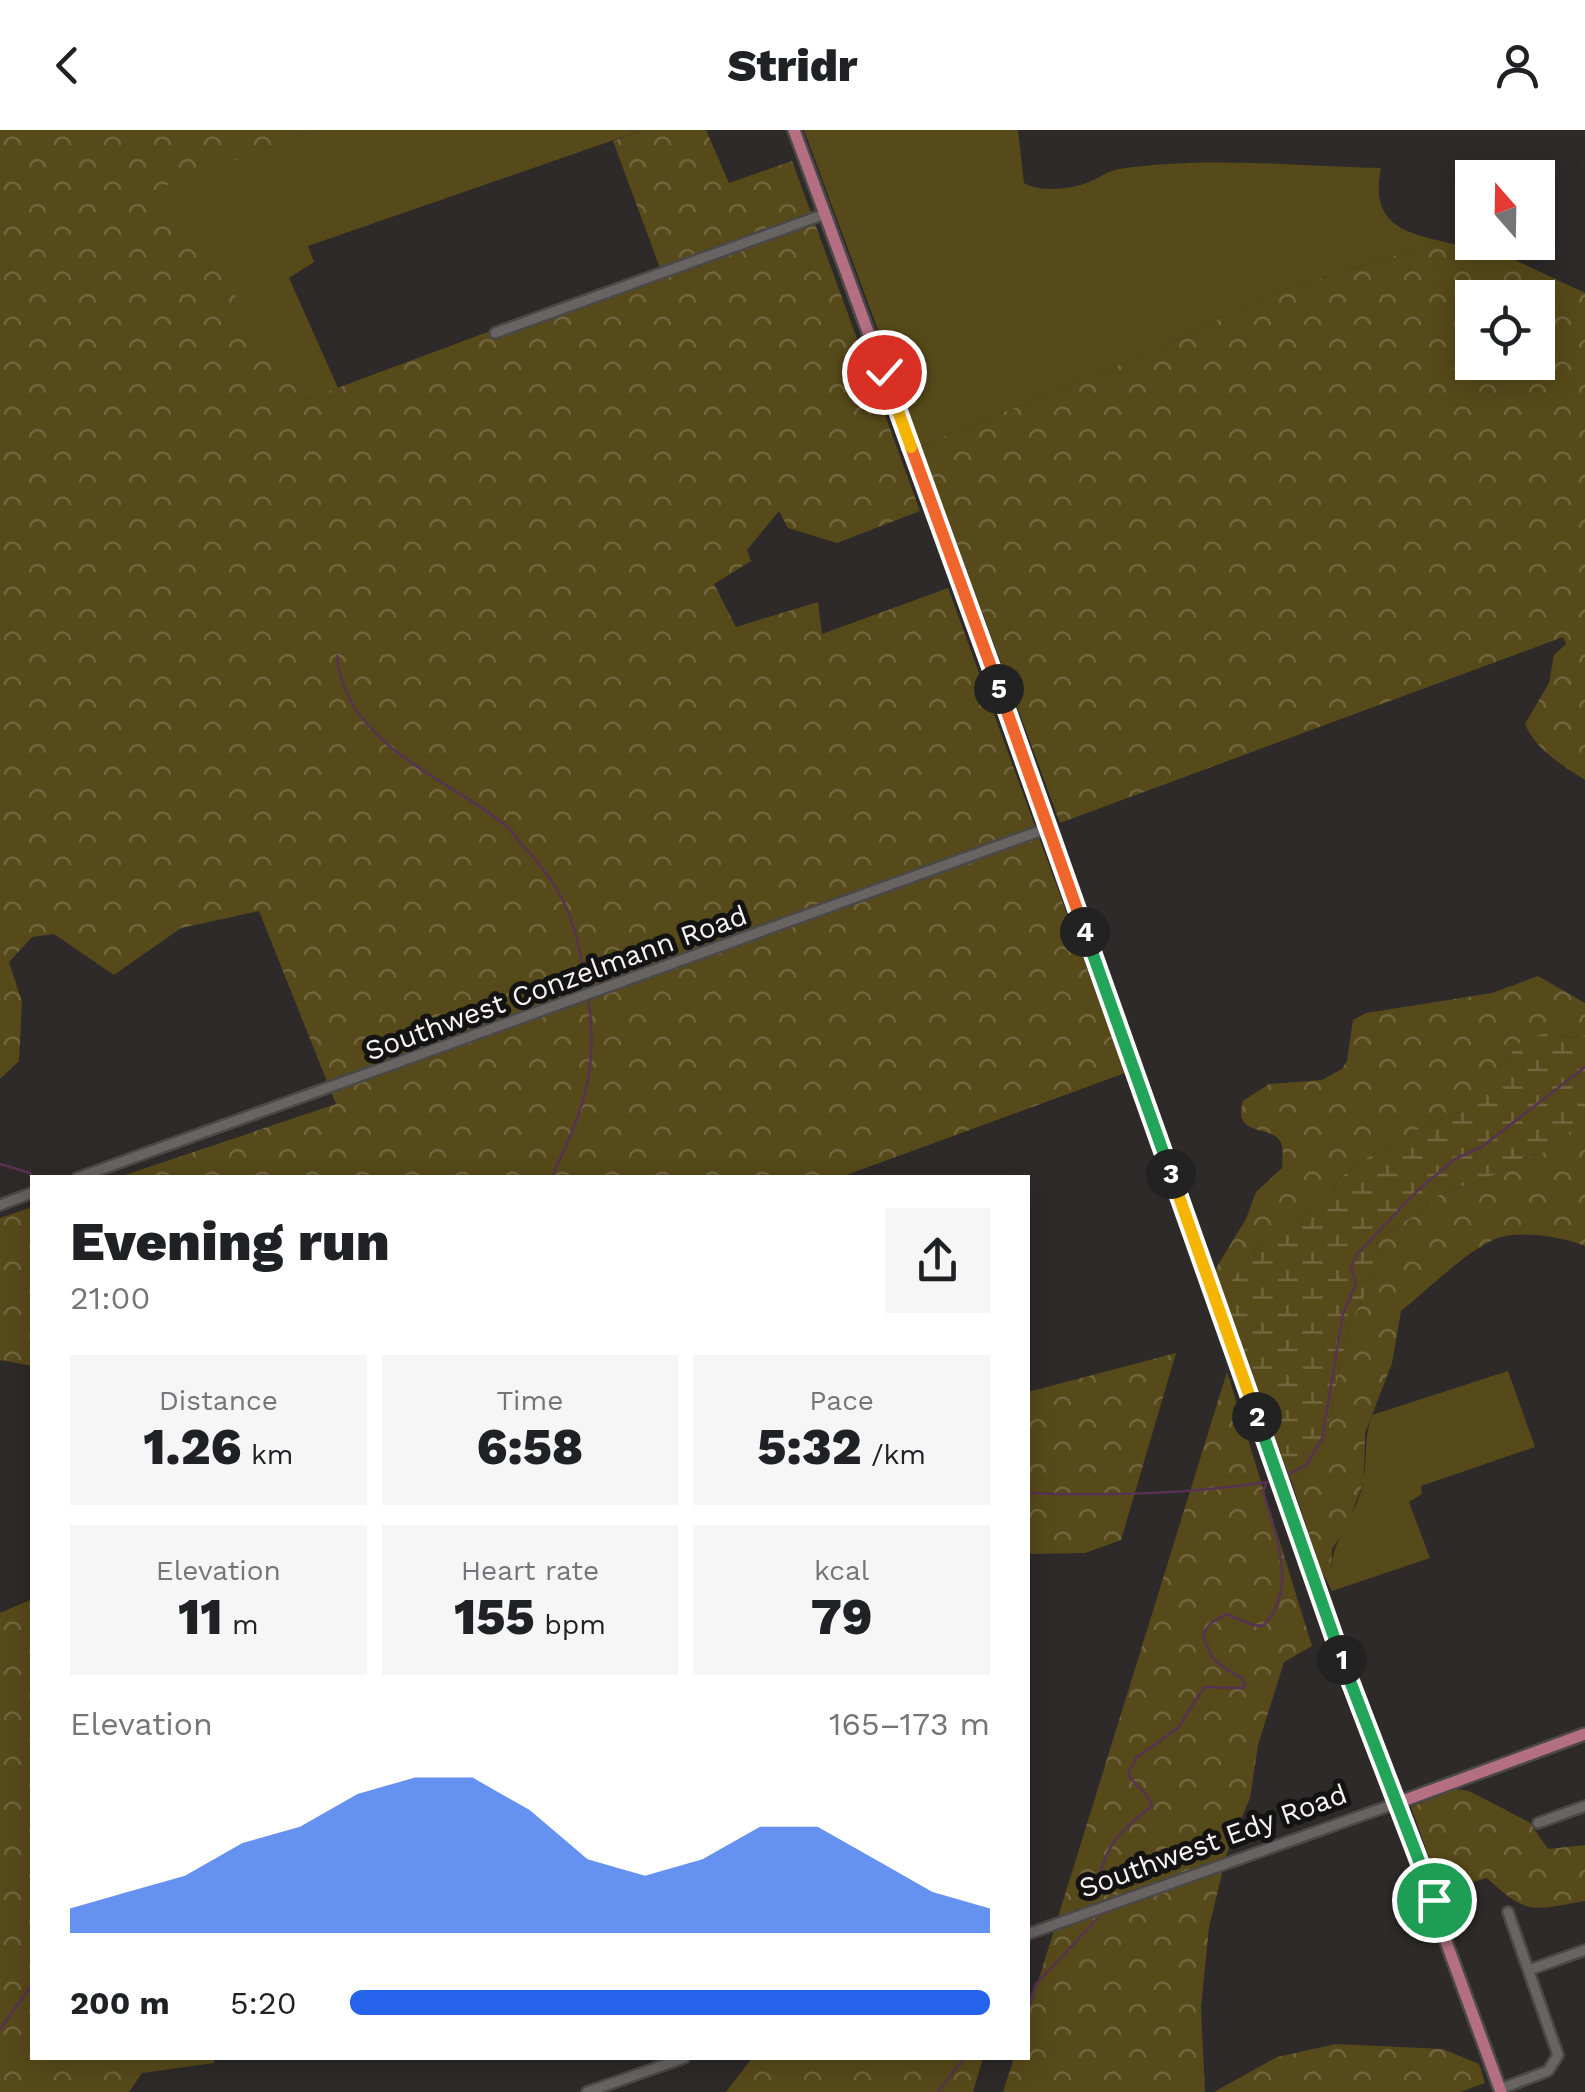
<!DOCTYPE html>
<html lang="en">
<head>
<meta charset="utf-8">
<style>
  :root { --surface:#fff; --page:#f6f6f6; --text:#202124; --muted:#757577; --accent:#2563eb }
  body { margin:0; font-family:"Work Sans",sans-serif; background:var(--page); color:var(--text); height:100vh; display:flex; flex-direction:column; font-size:38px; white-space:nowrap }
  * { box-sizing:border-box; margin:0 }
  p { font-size:32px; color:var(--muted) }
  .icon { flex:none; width:55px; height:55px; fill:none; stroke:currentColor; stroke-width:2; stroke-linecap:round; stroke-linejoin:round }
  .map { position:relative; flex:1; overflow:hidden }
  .panel { position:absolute; left:30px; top:1045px; width:1000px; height:885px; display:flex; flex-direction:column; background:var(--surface); border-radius:0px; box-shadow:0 5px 25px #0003 }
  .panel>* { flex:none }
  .needle { width:65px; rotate:340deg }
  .controls { position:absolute; left:1455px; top:30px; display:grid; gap:20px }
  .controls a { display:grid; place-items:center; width:100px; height:100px; border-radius:0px; background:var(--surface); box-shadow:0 5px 25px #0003; font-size:50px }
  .pin { position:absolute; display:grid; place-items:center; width:85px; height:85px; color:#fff; margin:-42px; border:5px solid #fff; border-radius:50%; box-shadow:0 2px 10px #0007 }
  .km { position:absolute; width:50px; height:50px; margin:-25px; border-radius:50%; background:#222; color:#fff; font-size:28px; line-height:50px; text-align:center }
  .round { display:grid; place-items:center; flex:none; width:105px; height:105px; border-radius:0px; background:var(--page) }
  .head { display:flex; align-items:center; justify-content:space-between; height:170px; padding:0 40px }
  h1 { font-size:55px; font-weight:800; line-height:75px }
  .figures { display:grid; grid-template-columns:repeat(3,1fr); gap:15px; height:170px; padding:10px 40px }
  .figures div { display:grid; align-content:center; border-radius:0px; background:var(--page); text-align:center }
  .figures b { font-size:50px; font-weight:800 }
  .figures small { font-size:28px; font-weight:400 }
  .figures p { font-size:28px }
  .chart { height:280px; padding:20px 40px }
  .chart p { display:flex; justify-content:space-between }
  .chart svg { width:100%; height:180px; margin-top:10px; fill:var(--accent); opacity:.7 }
  ul { padding:0 40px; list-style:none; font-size:32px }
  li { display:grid; grid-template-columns:160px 120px 1fr; align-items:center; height:75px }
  li i { height:25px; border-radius:12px; background:var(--accent) }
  header { display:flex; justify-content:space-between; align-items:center; height:130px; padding:0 40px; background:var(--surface); font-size:45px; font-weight:800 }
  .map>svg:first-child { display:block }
</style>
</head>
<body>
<header><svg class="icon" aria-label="back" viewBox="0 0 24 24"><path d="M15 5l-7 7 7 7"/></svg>Stridr<svg class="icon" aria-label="person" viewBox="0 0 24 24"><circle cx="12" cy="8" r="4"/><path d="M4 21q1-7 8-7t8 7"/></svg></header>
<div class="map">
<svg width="1585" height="1962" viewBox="0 0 1585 1962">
  <defs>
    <pattern id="forest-crowns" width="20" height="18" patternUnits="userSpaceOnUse" patternTransform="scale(2.5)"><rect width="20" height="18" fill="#574a1a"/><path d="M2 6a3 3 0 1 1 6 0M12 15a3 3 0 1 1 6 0" fill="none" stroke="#70653c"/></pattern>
    <pattern id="wetland-marsh" width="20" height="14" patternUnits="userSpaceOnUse" patternTransform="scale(2.5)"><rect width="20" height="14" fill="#574a1a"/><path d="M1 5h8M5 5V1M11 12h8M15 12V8" fill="none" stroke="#70653c"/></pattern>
  </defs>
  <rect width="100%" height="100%" fill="#2d2a29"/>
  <path fill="#574a1a" d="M316 0H643L308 116 314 132 289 148 338 258 305 270 161 57Z
    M804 0H1018L1024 53C1041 63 1074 59 1091 51 1101 47 1108 41 1119 39 1205 26 1295 36 1381 38 1371 89 1396 101 1441 111L1266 166 1153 221 921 316Z
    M1508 1241 1535 1317 1421 1356 1422 1364 1409 1372 1430 1428 1332 1461 1321 1440 1331 1439C1333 1406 1359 1382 1364 1349 1367 1326 1364 1307 1372 1285Z"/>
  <path fill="url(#forest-crowns)" fill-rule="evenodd" d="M0 0H316L162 57 305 270 660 138 613 11 643 0H706L729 53 792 31 920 381 837 413 788 398 779 381 747 420 751 431 714 454 736 497 818 472 822 504 948 458 1125 943 841 1047H119L336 974 259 781 181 798 114 845 54 804 32 807 9 832 22 872 19 931 0 949Z
    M1441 111 1513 129 1585 163V650C1563 636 1535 619 1525 594L1549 553 1554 525 1566 514 1563 507 1060 693 921 316 1153 221 1266 166ZM1472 168H1538V232H1472Z
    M1538 846 1585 873V905L1573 908 1563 905 1516 917 1492 946 1475 960 1469 973 1459 982 1419 999 1361 1031 1340 1048 1322 1074 1259 1114 1229 1154 1219 1158 1213 1143 1246 1089 1256 1062 1282 1038C1282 1030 1284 1020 1281 1013 1272 993 1232 1009 1243 971L1269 954 1322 950 1342 939 1347 931 1353 890 1366 883 1492 863Z
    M1585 986V1116C1562 1107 1530 1102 1506 1106 1475 1111 1427 1161 1401 1181L1392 1233 1365 1303 1364 1351 1346 1398 1332 1419 1331 1439 1321 1440 1294 1359 1302 1342 1323 1318 1349 1195 1373 1150 1378 1129 1376 1109 1420 1082 1436 1066 1504 1041 1518 1030 1561 1017 1575 991Z
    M32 1077V1236L0 1230V1088Z
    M1176 1223 1121 1410 1085 1423 1028 1424V1262Z
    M1227 1242 1312 1516 1284 1532 1258 1615 1250 1668 1227 1723 1209 1797 1201 1878 1205 1962H1003L1014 1928H1028V1884Z
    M32 1469V1928H214V1933L142 1943 129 1962H0V1483Z
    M1455 1659 1469 1661 1529 1692 1548 1719 1585 1715V1771C1533 1780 1527 1786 1487 1748L1441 1761 1411 1677Z
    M1336 1914 1443 1919 1479 1934 1485 1953 1460 1962H1214L1277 1927Z
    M752 1928H983L973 1962H726Z"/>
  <path fill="url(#wetland-marsh)" d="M1550 902 1573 908 1585 905V986L1575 991 1562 1017 1518 1030 1504 1041 1436 1066 1420 1082 1376 1109 1378 1129 1373 1150 1349 1195 1323 1318 1302 1342 1294 1359 1219 1158 1229 1154 1259 1114 1322 1074 1340 1048 1361 1031 1419 999 1459 982 1469 973 1474 960 1492 946 1522 910Z"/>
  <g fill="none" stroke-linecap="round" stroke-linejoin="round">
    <path stroke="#583252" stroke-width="2.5" d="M337 526C345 614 444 646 504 694 510 698 514 705 519 711 569 765 575 790 587 861
      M0 1034 30 1043 32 1049
      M551 1048C581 985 600 941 588 869
      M1286 1346 1306 1335 1322 1309 1343 1183 1356 1154 1351 1137 1358 1123 1417 1061 1455 1029 1483 1016 1585 937
      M1028 1363C1107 1366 1188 1364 1267 1352L1263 1361C1275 1403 1299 1461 1263 1496L1253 1495 1226 1484 1211 1493 1203 1503C1209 1530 1219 1536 1242 1548L1245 1555 1242 1558 1204 1557 1178 1598 1136 1628 1128 1643C1134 1657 1148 1661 1152 1676 1108 1710 1108 1717 1092 1770
      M1028 1879 1036 1854 1097 1789
      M0 1900 32 1854
      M938 1962 964 1928"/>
    <g stroke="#4b4848" stroke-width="14">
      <path id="minor" d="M495 203 825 84
        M77 1048 1048 698
        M0 1075 32 1063
        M1538 1693 1585 1676
        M1028 1804 1397 1673
        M1529 1840 1585 1820
        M1500 1959 1548 1941 1558 1925 1508 1782
        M587 1962 684 1928"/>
    </g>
    <g stroke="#4b4848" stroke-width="16">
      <path id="major" d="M794 0C972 482 1141 967 1314 1450 1375 1621 1440 1791 1501 1962
        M1397 1673 1585 1604"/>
    </g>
    <use href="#minor" stroke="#686463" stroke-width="9"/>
    <use href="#major" stroke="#b56f83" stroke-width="11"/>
  </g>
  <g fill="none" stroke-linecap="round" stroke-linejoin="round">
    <g stroke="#fff" stroke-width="20">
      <path id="split-1" d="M1342 1530 1434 1770"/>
    </g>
    <g stroke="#fff" stroke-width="20">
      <path id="split-2" d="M1257 1287 1342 1530"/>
    </g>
    <g stroke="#fff" stroke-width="20">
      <path id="split-3" d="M1171 1044 1257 1287"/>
    </g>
    <g stroke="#fff" stroke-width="20">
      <path id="split-4" d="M1085 802 1171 1044"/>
    </g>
    <g stroke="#fff" stroke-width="20">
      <path id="split-5" d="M999 559 1085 802"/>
    </g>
    <g stroke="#fff" stroke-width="20">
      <path id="split-6" d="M911 317 999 559"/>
    </g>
    <g stroke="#fff" stroke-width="20">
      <path id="split-7" d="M884 242 911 317"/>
    </g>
    <use href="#split-1" stroke="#22a559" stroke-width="12"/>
    <use href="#split-2" stroke="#22a559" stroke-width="12"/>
    <use href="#split-3" stroke="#f5b400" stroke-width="12"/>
    <use href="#split-4" stroke="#22a559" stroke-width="12"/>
    <use href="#split-5" stroke="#f0652b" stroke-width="12"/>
    <use href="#split-6" stroke="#f0652b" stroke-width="12"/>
    <use href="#split-7" stroke="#f5b400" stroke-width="12"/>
  </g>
  <g text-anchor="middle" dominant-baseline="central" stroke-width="10" stroke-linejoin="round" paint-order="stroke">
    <g font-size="28" fill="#f6f3f3" stroke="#141313">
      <text transform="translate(556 853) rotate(-20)">Southwest Conzelmann Road</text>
      <text transform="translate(1213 1711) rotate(-20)">Southwest Edy Road</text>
    </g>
  </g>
</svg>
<div class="controls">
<a><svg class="needle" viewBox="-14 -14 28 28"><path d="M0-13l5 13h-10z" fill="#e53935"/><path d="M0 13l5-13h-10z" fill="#757577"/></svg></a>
<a><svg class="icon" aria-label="locate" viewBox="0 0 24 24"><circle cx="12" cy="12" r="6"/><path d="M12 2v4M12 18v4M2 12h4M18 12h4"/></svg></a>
</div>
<div class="pin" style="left:1434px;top:1770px;background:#1e9e55"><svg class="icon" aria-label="arrive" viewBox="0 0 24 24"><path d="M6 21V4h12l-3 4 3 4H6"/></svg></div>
<div class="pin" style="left:884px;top:242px;background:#d93025"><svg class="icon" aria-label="check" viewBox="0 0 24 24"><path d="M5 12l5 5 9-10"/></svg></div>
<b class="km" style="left:1342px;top:1530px">1</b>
<b class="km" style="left:1257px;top:1287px">2</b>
<b class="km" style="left:1171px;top:1044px">3</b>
<b class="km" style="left:1085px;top:802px">4</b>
<b class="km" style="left:999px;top:559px">5</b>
<section class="panel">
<div class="head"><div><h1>Evening run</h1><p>21:00</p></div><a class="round"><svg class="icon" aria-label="share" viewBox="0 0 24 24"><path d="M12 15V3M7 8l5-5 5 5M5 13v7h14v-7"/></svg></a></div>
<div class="figures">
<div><p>Distance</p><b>1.26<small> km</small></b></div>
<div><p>Time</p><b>6:58</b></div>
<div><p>Pace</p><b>5:32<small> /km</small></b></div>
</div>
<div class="figures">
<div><p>Elevation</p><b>11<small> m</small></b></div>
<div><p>Heart rate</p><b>155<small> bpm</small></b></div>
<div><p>kcal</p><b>79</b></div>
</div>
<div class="chart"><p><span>Elevation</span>165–173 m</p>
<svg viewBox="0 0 160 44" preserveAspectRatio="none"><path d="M0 44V38L10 34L20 30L30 22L40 18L50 10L60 6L70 6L80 14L90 26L100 30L110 26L120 18L130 18L140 26L150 34L160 38V44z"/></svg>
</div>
<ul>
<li><b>200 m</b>5:20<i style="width:100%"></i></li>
</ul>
</section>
</div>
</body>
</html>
